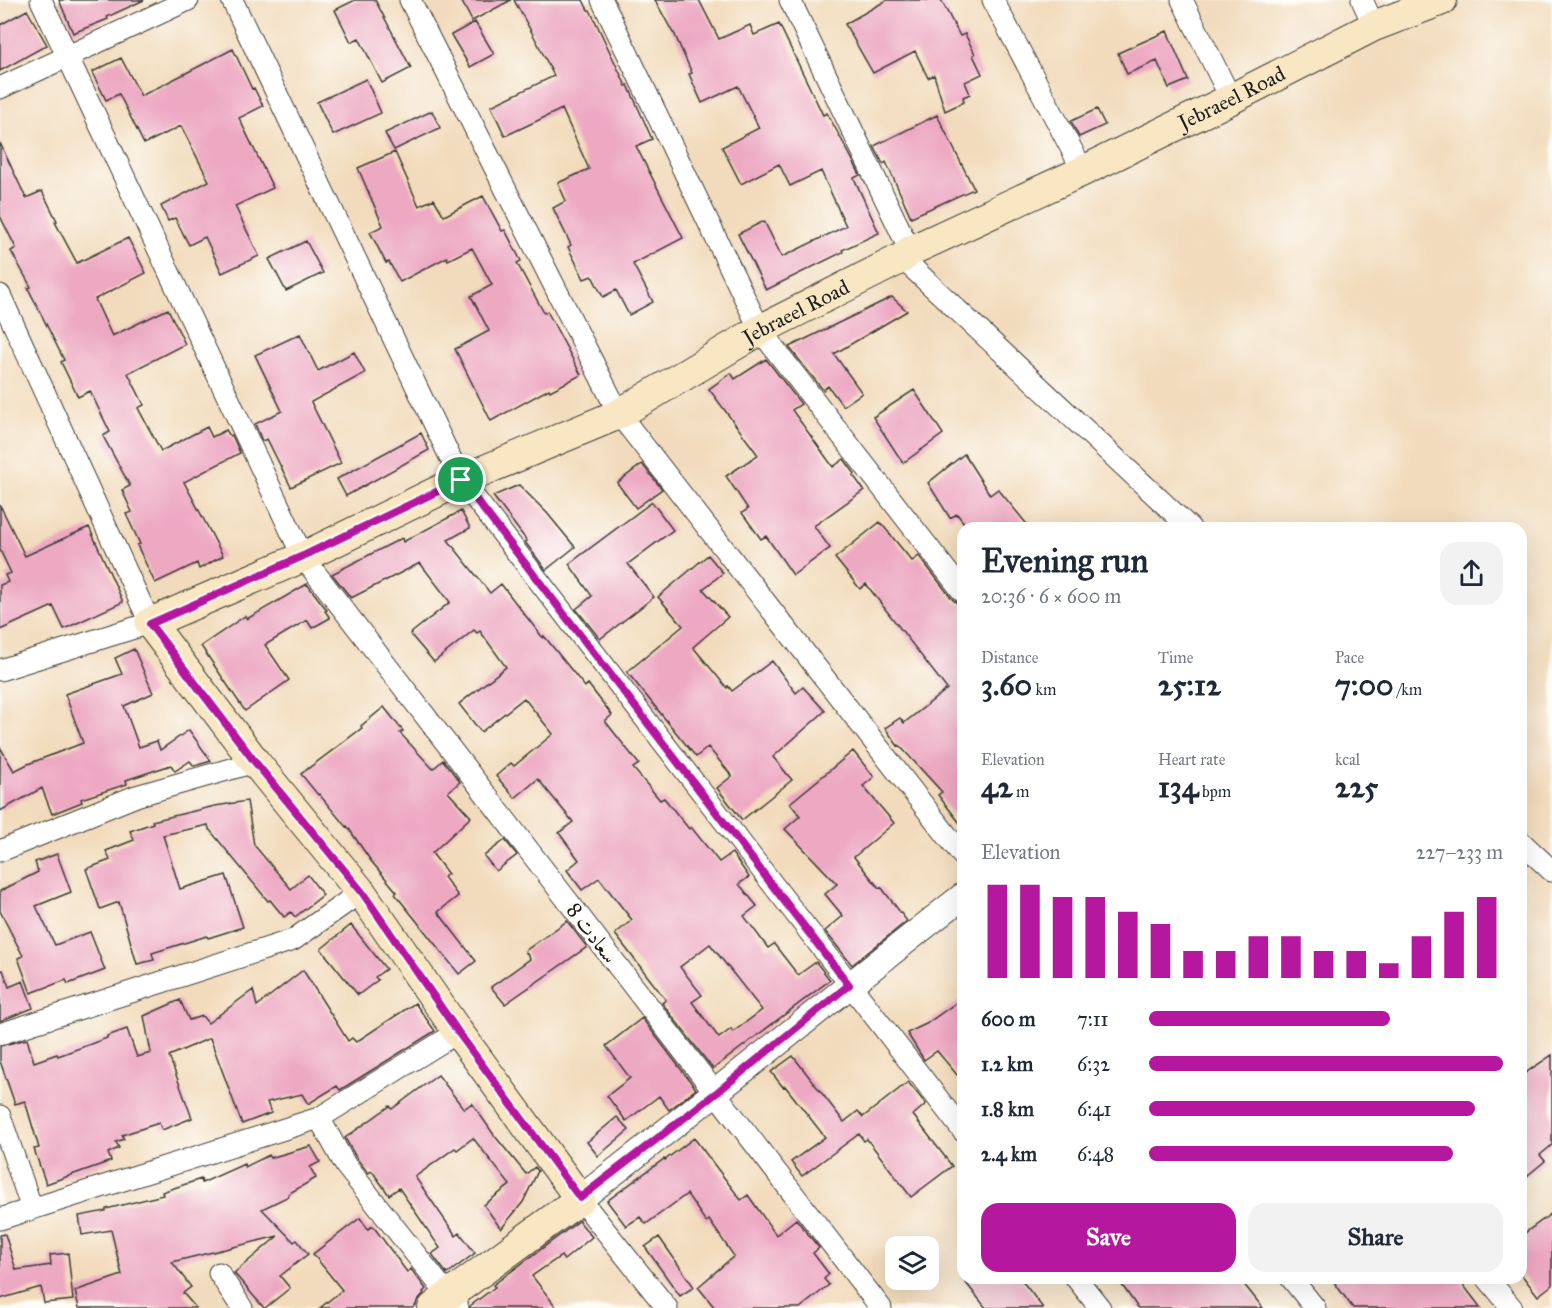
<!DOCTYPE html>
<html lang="en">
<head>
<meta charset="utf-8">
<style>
  :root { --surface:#fff; --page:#f2f2f3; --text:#1f2937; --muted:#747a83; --accent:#b5179e }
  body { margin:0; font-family:"IM FELL Great Primer",Amiri,serif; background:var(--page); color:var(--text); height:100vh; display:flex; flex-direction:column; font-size:22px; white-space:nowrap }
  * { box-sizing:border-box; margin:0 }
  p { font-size:20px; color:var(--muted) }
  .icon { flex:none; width:33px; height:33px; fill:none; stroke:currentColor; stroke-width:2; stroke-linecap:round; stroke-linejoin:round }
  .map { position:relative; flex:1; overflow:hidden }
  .side { position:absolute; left:957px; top:522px; width:570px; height:762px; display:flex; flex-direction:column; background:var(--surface); border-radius:18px; box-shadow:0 6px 24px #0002 }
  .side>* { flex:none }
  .controls { position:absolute; left:885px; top:1236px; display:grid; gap:12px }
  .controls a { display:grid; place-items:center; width:54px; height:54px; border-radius:12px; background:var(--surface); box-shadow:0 6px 24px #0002; font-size:30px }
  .pin { position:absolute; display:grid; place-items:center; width:51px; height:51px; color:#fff; margin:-26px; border:3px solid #fff; border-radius:50%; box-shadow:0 2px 6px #0007 }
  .round { display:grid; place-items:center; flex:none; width:63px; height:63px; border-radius:18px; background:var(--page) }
  .headline { display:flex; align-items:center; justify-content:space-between; height:102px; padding:0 24px }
  h1 { font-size:33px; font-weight:700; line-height:45px }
  .metrics { display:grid; grid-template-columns:repeat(3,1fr); gap:9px; height:102px; padding:6px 24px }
  .metrics div { display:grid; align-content:center }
  .metrics b { font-size:30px; font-weight:700 }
  .metrics small { font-size:16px; font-weight:400 }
  .metrics p { font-size:16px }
  .chart { height:168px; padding:12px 24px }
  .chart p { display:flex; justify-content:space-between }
  .chart svg { width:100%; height:108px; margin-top:6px; stroke:var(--accent); stroke-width:6 }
  .action { display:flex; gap:12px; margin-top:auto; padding:12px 24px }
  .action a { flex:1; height:69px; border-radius:18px; background:var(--accent); color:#fff; font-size:24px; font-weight:700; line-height:69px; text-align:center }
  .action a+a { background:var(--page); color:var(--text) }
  ul { padding:0 24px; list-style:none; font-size:20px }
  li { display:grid; grid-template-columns:96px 72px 1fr; align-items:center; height:45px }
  li i { height:15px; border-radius:8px; background:var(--accent) }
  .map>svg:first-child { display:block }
</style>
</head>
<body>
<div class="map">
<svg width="1552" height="1308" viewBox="0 0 1552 1308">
  <rect width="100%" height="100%" fill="#fdfcf7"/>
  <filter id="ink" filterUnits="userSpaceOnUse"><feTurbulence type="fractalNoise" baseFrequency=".0167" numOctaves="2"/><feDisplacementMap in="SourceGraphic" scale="12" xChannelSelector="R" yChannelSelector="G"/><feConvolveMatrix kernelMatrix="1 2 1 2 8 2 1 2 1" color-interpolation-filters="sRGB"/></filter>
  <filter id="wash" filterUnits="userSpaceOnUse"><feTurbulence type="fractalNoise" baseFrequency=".008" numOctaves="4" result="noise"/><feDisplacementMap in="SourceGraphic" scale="24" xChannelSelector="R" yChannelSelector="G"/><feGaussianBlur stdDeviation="1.35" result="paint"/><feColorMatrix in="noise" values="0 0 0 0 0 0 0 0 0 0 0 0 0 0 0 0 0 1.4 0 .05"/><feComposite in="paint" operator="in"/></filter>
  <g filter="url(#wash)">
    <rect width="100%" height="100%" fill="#f2dbbc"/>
    <g id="blocks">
      <path fill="#eda8c2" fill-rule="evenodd" d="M59 0H144L107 17 108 19 73 33Z
        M355 0H375L411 68 382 83 359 38 351 42 335 10Z
        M461 0H511L472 21Z
        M514 0H583L588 10H590L626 86 628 85 652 139 636 146 683 238 633 264 653 302 629 315 616 290 603 297 592 276 584 279 568 247 571 245 553 208 566 201 558 183 589 169 562 109 505 136 491 106 554 76 537 42Z
        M655 0H699L719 39 750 25 754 35 779 24 823 115 827 113 851 157 860 175 854 178 879 233 842 250 843 252 766 290 738 234 764 221 782 257 846 226 821 171 790 186 779 164 741 184 722 147 759 128 738 86 702 103 689 74 692 73 674 33H673Z
        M887 0H941L960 36 965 34 975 54 973 55 982 74 965 82 970 94 963 97 964 102 945 111 934 75 928 78 915 51 873 73 845 24Z
        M27 10 47 45 0 71V25Z
        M475 22 494 54 470 67 451 35Z
        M1167 31 1188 80 1169 88 1157 61 1127 74 1118 53Z
        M233 49 252 89 254 88 263 106 239 118 273 188 235 206 259 256 222 273 205 237 189 245 175 218 168 221 161 206 209 181 181 126 144 144 119 94 106 100 92 72 121 58 141 96Z
        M366 79 381 113 333 135 317 102Z
        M1097 109 1105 125 1079 137 1071 121Z
        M432 111 440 128 394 150 385 133Z
        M937 115 974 189 911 217 886 162 883 164 874 146Z
        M0 143 26 198 42 191 57 221 55 222 77 263 128 238 146 273 95 299 112 336 168 309 185 344 128 373 144 405 138 408 161 451 207 427 212 437 226 430 230 436 232 435 240 453 184 482 223 556 199 569 197 563 155 583 137 545 140 544 126 514 132 512 122 490 130 486 103 436 110 432 90 391 78 397 61 362 64 360 28 288 31 287 11 251 16 248 0 216Z
        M395 152 419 206 434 199 444 216 483 196 502 231 505 230 521 261 517 263 544 313 547 311 581 375 550 391 549 389 491 421 455 349 489 331 471 296 492 285 472 248 448 260 447 257 400 282 389 262 386 263 370 232 383 226 358 168Z
        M306 241 323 273 286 291 269 259Z
        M892 297 907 311 834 354 862 393 843 406 828 386 823 390 789 347Z
        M300 334 318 371 354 352 365 373 311 402 341 463 291 487 267 439 262 441 255 424 282 411 255 355Z
        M766 359 801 404 792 410 833 467 844 459 855 474 853 475 864 490 814 526 830 548 793 575 766 536 761 539 742 513 748 509 726 476 758 455 709 389 731 373 735 379Z
        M914 390 943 434 903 463 873 417Z
        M421 433 429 450 346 496 337 479Z
        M964 454 990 495 998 489 1030 528H968L957 514 950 518 928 483Z
        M642 464 662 489 636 508 617 483Z
        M519 485 547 513 575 547 546 570 525 542 527 541 493 496Z
        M652 502 673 530 628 564 654 597 600 639 576 609 592 596 569 564Z
        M0 505 25 556 89 527 123 602 64 629 53 606 0 630V585L8 582 5 575 11 573 0 550Z
        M461 511 470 528 448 540 490 593 501 584 543 638 544 636 585 687 588 684 612 715 605 721 639 764 633 768 660 800 664 798 689 829 691 827 719 862 732 853 749 877 739 884 757 906 744 916 768 948 774 944 798 975 816 962 830 980 713 1069 662 1003 666 1000 615 934 632 920 599 878 582 890 567 870 579 860 559 833 573 822 538 779 515 798 496 776 511 763 514 766 553 734 524 698 481 732 459 704 506 667 480 631 477 633 474 630 434 662 410 634 450 602 420 563 351 598 332 574 402 538 403 542ZM710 944 762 1010 733 1032 731 1029 719 1038 692 1002 702 995 680 967Z
        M880 522 912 561 919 556 953 600 958 604H963V827L938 795 942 792 899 745 898 746 885 728 900 718 904 723 947 689 866 584 860 589 835 558Z
        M708 555 723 573 703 589 728 617 693 647 727 688 728 686 732 691 772 661 796 693 803 687 825 711 773 757 792 780 742 820 717 788 732 776 708 747 696 757 627 672 683 626 658 597Z
        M307 584 327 610 325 611 330 618 312 628 307 620 265 645 289 680 245 711 201 646 245 616 247 619Z
        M134 649 153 693 124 706 139 747 157 741 160 750 189 730 211 761 194 766 190 761 175 771 171 765 126 780 127 784 81 799 82 802 52 814 42 788 0 811V747L14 771 28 764 83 743 65 694 122 674 115 658Z
        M384 707 403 731 400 733 433 769 443 760 460 782 448 792 471 817 432 853 448 874 444 877 458 896 438 912 476 961 459 974 395 894 397 892 371 861 347 826 346 827 319 794 318 795 301 774 362 728 361 726Z
        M853 751 874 777 863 786 894 823 854 857 879 888 881 887 907 921 852 965 825 931 843 916 825 894 837 884 785 829 800 816 790 803Z
        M247 801 254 845 291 889 308 875 323 895 295 917 291 912 284 917 270 900 268 901 209 829 208 825 163 835 180 889 226 875 243 927 208 938 207 936 152 953 154 960 137 964 119 902 100 909 86 869 110 860 106 851 134 840 130 831 153 823 152 821 215 806Z
        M505 840 517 855 496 871 484 856Z
        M57 854 71 892 36 906 55 945 90 932 105 970 68 984 66 980 31 993 18 958 23 956 0 911V891L38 872 35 862Z
        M567 921 587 947 505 1004 491 987 530 959 525 951Z
        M351 925 386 969 375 977 378 980 358 995 321 949Z
        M3 970 9 987 23 981 33 1008 0 1021V971Z
        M303 970 348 1041 352 1038 356 1042 415 1003 435 1031 340 1090 337 1086 308 1104 302 1094 267 1102 271 1113 242 1124 210 1038 169 1056 192 1118 162 1130 159 1123 122 1135 124 1139 116 1142 119 1148 108 1153 111 1161 46 1184 34 1149 39 1148 25 1101 15 1104 0 1061V1046L27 1039 34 1062 57 1054 58 1056 107 1038V1036L127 1029 137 1057 151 1053 144 1016 180 1000 189 1020 202 1016 208 1023 253 990 257 1006Z
        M963 998V1082L937 1051 924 1060 907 1033 926 1024Z
        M642 1018 696 1089 669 1110 659 1096 626 1121 607 1096 630 1078 606 1046Z
        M1552 1055V1145L1540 1155 1545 1161 1521 1181V1076Z
        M793 1056 844 1122 858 1111 863 1117 908 1082 926 1104 913 1115 952 1166 911 1197 867 1139 864 1141 859 1134 802 1176 791 1162 825 1137 785 1086 783 1087 771 1072Z
        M438 1075 464 1109 472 1103 494 1135 526 1174 535 1167 538 1171 523 1202 501 1229 484 1205 510 1185 473 1138 457 1150 455 1148 415 1177 456 1236 460 1233 475 1253 447 1274 432 1254 440 1248 399 1188 389 1195 372 1171 368 1173 357 1159 345 1138 390 1106 392 1109Z
        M617 1117 629 1130 598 1156 587 1142Z
        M694 1138 741 1200 748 1195 776 1235 796 1219 819 1248 813 1253 829 1274 824 1279 829 1285 800 1308H715L698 1287 734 1256 709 1220 706 1222 687 1194 646 1224 640 1217 626 1226 607 1201 664 1159 665 1160Z
        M311 1146 320 1162 310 1167 316 1178 288 1194 289 1196 262 1209 294 1242 297 1240 308 1254 280 1276 290 1288 265 1308H264L234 1273 278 1236 172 1262 191 1287 183 1293 196 1308H79L75 1291 122 1275 111 1230 82 1235 79 1216 106 1211V1209L163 1195 162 1192 201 1179 202 1183 244 1164 245 1167 269 1155 270 1158Z
        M1552 1213V1285L1538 1296 1521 1274V1236Z
        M360 1218 368 1229 373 1226 407 1272 411 1269 426 1289 423 1292 424 1293 417 1301 416 1305 413 1308H320L342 1290 313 1254Z
        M579 1221 592 1237 564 1260 561 1256 532 1276 557 1308H470V1306L495 1287 493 1285Z
        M5 1234 16 1270 51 1265 50 1255 68 1253 73 1300 44 1303 41 1287 0 1299V1235Z
        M659 1237 694 1287 680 1296 645 1247Z
        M962 1278H1020L1043 1308H986Z
        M1117 1278H1239L1263 1308H1138Z
        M1331 1278H1458L1481 1308H1353Z"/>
    </g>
  </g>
  <g filter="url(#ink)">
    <use href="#blocks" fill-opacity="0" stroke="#3c3934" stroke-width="1.5"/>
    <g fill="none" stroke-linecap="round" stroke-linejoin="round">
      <g stroke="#3c3934" stroke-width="23">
        <path id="minor" d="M41 0 303 557 881 1308
          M232 0 461 480 963 1131
          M410 0 619 414 963 856
          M602 0 760 330 963 592
          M790 0 910 251
          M993 0 1083 171
          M1182 0 1231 99
          M1362 0 1374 26
          M0 88 188 0
          M902 258 1190 528
          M0 295 150 623 0 670
          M1521 842 1552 871
          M0 851 136 796 255 762
          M0 1034 293 940 361 892
          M0 1116 32 1209
          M319 1118 346 1166 458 1308
          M580 1199 667 1308
          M0 1219 319 1118 458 1032
          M219 1273 242 1308
          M1076 1278 1100 1308
          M1291 1278 1315 1308
          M1487 1278 1512 1308"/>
      </g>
      <g stroke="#3c3934" stroke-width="28">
        <path id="tertiary" d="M580 1199C709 1099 835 996 963 896"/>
      </g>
      <g stroke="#3c3934" stroke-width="32">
        <g id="secondary">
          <path id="s1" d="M433 1308 448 1296 580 1199 458 1032 361 892 255 762 150 623 303 557 461 480 619 414 760 330 902 258 910 251 1083 171 1231 99 1374 26 1442 0"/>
        </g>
      </g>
      <use href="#minor" stroke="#fff" stroke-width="21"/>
      <use href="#tertiary" stroke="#fff" stroke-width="26"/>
      <use href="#secondary" stroke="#f9e7c3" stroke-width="30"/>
    </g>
  </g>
  <g fill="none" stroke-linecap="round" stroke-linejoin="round" filter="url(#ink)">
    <g stroke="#fff" stroke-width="12">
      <path id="route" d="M461 480 849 985 715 1094 580 1198 458 1032 362 892 255 762 150 624 303 556Z"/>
    </g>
    <use href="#route" stroke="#b5179e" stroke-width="8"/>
  </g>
  <g text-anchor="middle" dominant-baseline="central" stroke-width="6" stroke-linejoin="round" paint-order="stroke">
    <g font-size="21" fill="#1c1c1c" stroke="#fdfcf7">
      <text stroke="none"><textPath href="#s1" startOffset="2106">Jebraeel Road</textPath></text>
      <text stroke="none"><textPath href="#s1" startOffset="1620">Jebraeel Road</textPath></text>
      <text transform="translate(592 933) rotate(53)">سعادت 8</text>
    </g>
  </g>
</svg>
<div class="controls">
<a><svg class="icon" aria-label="layers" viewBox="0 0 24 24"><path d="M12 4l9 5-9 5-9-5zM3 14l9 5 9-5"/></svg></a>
</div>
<div class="pin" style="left:461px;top:480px;background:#1e9e55"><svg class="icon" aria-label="arrive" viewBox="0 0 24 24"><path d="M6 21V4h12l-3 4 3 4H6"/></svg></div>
<section class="side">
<div class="headline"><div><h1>Evening run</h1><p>20:36 · 6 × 600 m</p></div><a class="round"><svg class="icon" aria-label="share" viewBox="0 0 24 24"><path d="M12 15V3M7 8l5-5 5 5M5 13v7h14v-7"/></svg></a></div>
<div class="metrics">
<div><p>Distance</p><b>3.60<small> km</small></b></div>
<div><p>Time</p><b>25:12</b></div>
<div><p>Pace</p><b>7:00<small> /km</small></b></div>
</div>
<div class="metrics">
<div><p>Elevation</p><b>42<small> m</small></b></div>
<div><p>Heart rate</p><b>134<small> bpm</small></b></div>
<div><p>kcal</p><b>225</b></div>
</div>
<div class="chart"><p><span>Elevation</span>227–233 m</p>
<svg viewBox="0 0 160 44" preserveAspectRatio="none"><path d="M5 44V6M15 44V6M25 44V11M35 44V11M45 44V17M55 44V22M65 44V33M75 44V33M85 44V27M95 44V27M105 44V33M115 44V33M125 44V38M135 44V27M145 44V17M155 44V11"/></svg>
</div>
<ul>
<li><b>600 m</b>7:11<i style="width:68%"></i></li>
<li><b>1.2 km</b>6:32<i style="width:100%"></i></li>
<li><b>1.8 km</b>6:41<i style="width:92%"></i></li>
<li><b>2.4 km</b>6:48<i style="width:86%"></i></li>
</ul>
<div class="action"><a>Save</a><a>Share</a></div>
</section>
</div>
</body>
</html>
